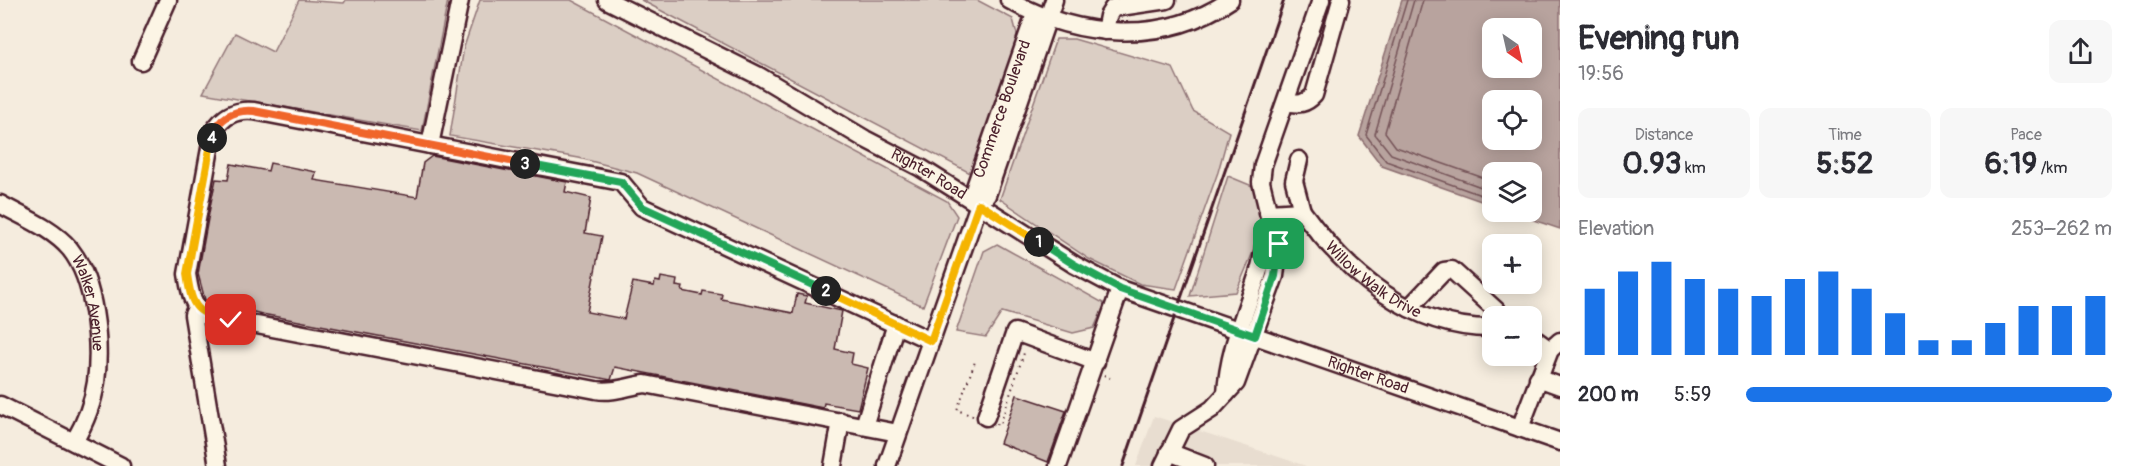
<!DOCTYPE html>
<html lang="en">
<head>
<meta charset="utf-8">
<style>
  :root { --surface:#fff; --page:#f7f7f7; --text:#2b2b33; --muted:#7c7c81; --accent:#1a73e8 }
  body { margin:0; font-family:Pangolin,sans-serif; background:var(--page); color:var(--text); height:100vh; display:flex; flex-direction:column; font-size:22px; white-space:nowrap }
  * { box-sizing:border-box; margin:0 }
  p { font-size:20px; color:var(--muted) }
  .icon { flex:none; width:33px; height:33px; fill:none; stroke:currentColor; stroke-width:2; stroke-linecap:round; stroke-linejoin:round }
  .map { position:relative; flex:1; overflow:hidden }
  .details { display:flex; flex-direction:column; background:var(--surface); width:570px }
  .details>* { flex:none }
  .needle { width:39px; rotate:146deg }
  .fabs { position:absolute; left:1482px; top:18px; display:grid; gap:12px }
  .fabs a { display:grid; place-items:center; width:60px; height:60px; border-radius:12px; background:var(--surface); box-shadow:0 3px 15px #0003; font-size:30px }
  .pin { position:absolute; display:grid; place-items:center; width:51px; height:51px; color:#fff; margin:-26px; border-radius:12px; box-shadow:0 3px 9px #0006 }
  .km { position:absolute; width:30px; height:30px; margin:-15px; border-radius:50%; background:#222; color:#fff; font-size:16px; line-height:30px; text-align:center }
  .round { display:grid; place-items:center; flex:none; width:63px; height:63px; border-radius:12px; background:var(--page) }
  .head { display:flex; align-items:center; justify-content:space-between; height:102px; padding:0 18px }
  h1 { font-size:33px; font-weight:700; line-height:45px }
  .metrics { display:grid; grid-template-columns:repeat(3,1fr); gap:9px; height:102px; padding:6px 18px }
  .metrics div { display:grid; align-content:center; border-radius:12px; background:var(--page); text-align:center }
  .metrics b { font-size:30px; font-weight:700 }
  .metrics small { font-size:16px; font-weight:400 }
  .metrics p { font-size:16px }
  .chart { height:168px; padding:12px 18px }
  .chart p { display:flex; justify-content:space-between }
  .chart svg { width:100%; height:108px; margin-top:6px; stroke:var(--accent); stroke-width:6 }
  ul { padding:0 18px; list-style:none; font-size:20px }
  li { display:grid; grid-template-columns:96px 72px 1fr; align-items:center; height:45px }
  li i { height:15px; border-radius:8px; background:var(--accent) }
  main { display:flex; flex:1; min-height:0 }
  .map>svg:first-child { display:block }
</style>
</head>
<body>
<main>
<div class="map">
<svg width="1560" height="466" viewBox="0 0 1560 466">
  <rect width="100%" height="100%" fill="#f5ecde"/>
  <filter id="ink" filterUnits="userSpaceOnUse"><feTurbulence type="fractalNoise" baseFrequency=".0167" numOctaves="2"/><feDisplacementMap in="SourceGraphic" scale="12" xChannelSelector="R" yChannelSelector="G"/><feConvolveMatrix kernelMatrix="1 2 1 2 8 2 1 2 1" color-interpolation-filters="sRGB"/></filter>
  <g filter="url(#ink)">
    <path fill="#e8ddd0" d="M1154 416 1306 466H1136Z"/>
    <path fill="#dbcec4" stroke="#927678" stroke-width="1.5" d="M299 0 344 3 346 0H448L422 131 203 93 235 33 273 52Z
      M480 0H571L947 201 957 216 923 306 637 173 579 158 450 136 464 47Z
      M641 0H977L1013 19 1019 42 972 174Z
      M1056 39H1074L1173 68 1193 111 1229 132 1218 172 1176 289 1140 284 1089 259 1000 199Z
      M1228 176 1262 190V231L1236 292 1190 296Z
      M997 244 1105 304 1094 328 1073 333 1002 312 986 337 956 332 984 251Z"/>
    <path fill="#b8a39e" stroke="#8c6e70" stroke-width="1.5" fill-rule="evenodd" d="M1402 0H1560V229L1510 212H1532V172H1492V205L1382 166 1359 136ZM1492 28H1532V68H1492ZM1492 100H1532V140H1492Z"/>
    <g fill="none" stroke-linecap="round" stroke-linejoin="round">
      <path stroke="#765459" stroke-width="1.5" d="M1407 0 1366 135 1386 161 1492 199
        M1414 0 1375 134 1391 154 1492 191
        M1423 0 1385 132 1396 147 1492 181"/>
    </g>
    <path fill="#cab9b1" stroke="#4a1f2b" stroke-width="1.5" d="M432 156 567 182 565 192 591 198 585 233 602 236 587 312 624 319 633 282 654 286 655 281 660 282 661 277 677 280 676 286 683 287 682 291 702 295 703 291 722 294 721 299 793 313 797 294 807 296 805 303 842 311 835 349 853 353 851 364 868 368 858 409 824 403 823 408 615 367 611 380 262 314 205 300 198 274 211 202 216 179 228 180 231 164 268 171 270 163 316 172 314 180 417 197 423 163Z
      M1017 395 1066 411 1048 462 1000 443Z"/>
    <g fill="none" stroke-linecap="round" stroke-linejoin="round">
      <g stroke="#4a1f2b" stroke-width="21">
        <g id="minor">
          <path id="s1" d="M607 0 759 76 865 139 921 168 1075 265 1120 289 1560 442"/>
          <path d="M1009 0C1077 38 1163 46 1230 0"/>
          <path d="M1105 31 1108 16 1113 8 1167 0"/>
          <path d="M141 61 168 0"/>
          <path d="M1286 102C1298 105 1306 104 1314 95L1341 0"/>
          <path d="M430 145 460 0"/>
          <path d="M1299 160 1294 181 1302 211"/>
          <path id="s2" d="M0 204C23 217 52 228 70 249 95 280 101 343 96 382 93 404 85 423 74 442"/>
          <path id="s3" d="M979 204 975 187 1035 14"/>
          <path id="s4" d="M1268 213 1302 211C1347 273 1411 329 1492 328"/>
          <path d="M196 308 193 315 218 466"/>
          <path d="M1409 308 1444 271 1452 270 1496 310 1495 316"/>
          <path d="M1532 337 1550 350"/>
          <path d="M1538 378 1560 386"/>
          <path d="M1226 394C1228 349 1247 310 1260 267 1264 253 1263 239 1272 227"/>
          <path d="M0 405 121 466"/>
          <path d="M986 417 1015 332 1096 362"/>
          <path d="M864 426 896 324"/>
          <path d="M1520 428 1550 350 1560 341"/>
          <path d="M898 433 645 384C628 386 614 393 596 390L205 315C191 304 190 291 187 274L213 132C223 116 235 109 254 111L621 182 642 207 931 341"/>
          <path d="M1169 452 1205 466"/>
          <path d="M833 466 841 421"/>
          <path d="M887 466 979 204 987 195 1054 0"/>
          <path d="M1058 466 1120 289"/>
          <path d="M1163 466 1181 429 1212 409 1236 383 1275 276 1279 244 1272 227 1261 182 1263 165 1321 0"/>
        </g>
      </g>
      <path stroke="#4a1f2b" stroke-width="2" stroke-dasharray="1.5 4.5" stroke-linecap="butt" d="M1104 375 1110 378
        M973 416 957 410 976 359
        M996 424 1000 425 1025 350"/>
      <use href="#minor" stroke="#fcf5e5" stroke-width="16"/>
      <path stroke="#4a1f2b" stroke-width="3" d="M1123 466 1284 0"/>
    </g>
  </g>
  <g fill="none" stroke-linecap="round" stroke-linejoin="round" filter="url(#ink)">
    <g stroke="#fff" stroke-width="12">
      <path id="split-1" d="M1039 242 1075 265 1120 289 1255 336 1275 276 1279 244"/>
    </g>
    <g stroke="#fff" stroke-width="12">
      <path id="split-2" d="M826 291 931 341 979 204 1039 242"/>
    </g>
    <g stroke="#fff" stroke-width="12">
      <path id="split-3" d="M525 164 621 182 642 207 826 291"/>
    </g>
    <g stroke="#fff" stroke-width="12">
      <path id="split-4" d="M212 138C217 118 234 109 254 111L525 164"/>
    </g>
    <g stroke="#fff" stroke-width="12">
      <path id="split-5" d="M212 138 187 274C192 309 196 314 231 320"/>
    </g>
    <use href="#split-1" stroke="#22a559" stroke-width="8"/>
    <use href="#split-2" stroke="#f5b400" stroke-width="8"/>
    <use href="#split-3" stroke="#22a559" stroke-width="8"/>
    <use href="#split-4" stroke="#f0652b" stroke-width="8"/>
    <use href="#split-5" stroke="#f5b400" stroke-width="8"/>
  </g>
  <g text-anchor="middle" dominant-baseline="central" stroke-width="4.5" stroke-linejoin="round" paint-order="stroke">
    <g font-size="16" fill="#4a1f2b" stroke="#fcf5e5">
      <text stroke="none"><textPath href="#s3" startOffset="100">Commerce Boulevard</textPath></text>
      <text stroke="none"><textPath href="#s1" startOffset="366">Righter Road</textPath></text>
      <text stroke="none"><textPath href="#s4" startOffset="134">Willow Walk Drive</textPath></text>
      <text stroke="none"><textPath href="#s2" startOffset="142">Walker Avenue</textPath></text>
      <text stroke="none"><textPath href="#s1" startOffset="852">Righter Road</textPath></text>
    </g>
  </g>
</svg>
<div class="fabs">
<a><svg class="needle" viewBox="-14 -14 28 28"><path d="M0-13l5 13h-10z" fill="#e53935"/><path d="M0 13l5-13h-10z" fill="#7c7c81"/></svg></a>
<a><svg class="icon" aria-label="locate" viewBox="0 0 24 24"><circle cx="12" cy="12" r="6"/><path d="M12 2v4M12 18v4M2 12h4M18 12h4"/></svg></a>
<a><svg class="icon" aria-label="layers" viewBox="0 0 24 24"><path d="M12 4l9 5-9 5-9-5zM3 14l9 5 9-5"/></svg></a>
<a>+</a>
<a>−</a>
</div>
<div class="pin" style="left:1279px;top:244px;background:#1e9e55"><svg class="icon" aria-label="arrive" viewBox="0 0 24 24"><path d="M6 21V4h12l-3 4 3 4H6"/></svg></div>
<div class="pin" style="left:231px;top:320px;background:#d93025"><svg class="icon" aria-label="check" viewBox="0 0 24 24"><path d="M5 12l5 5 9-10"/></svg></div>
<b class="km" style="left:1039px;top:242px">1</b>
<b class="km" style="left:826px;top:291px">2</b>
<b class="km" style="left:525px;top:164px">3</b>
<b class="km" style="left:212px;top:138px">4</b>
</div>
<section class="details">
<div class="head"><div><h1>Evening run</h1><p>19:56</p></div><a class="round"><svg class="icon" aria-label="share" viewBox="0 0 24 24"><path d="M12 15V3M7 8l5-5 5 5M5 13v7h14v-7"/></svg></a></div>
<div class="metrics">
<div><p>Distance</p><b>0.93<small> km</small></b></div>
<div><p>Time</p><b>5:52</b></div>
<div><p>Pace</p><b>6:19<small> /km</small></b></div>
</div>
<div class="chart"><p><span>Elevation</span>253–262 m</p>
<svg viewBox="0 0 160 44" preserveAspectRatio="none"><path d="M5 44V17M15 44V10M25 44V6M35 44V13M45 44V17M55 44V20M65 44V13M75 44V10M85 44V17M95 44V27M105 44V38M115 44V38M125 44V31M135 44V24M145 44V24M155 44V20"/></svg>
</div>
<ul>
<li><b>200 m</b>5:59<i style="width:100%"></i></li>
</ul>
</section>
</main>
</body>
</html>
